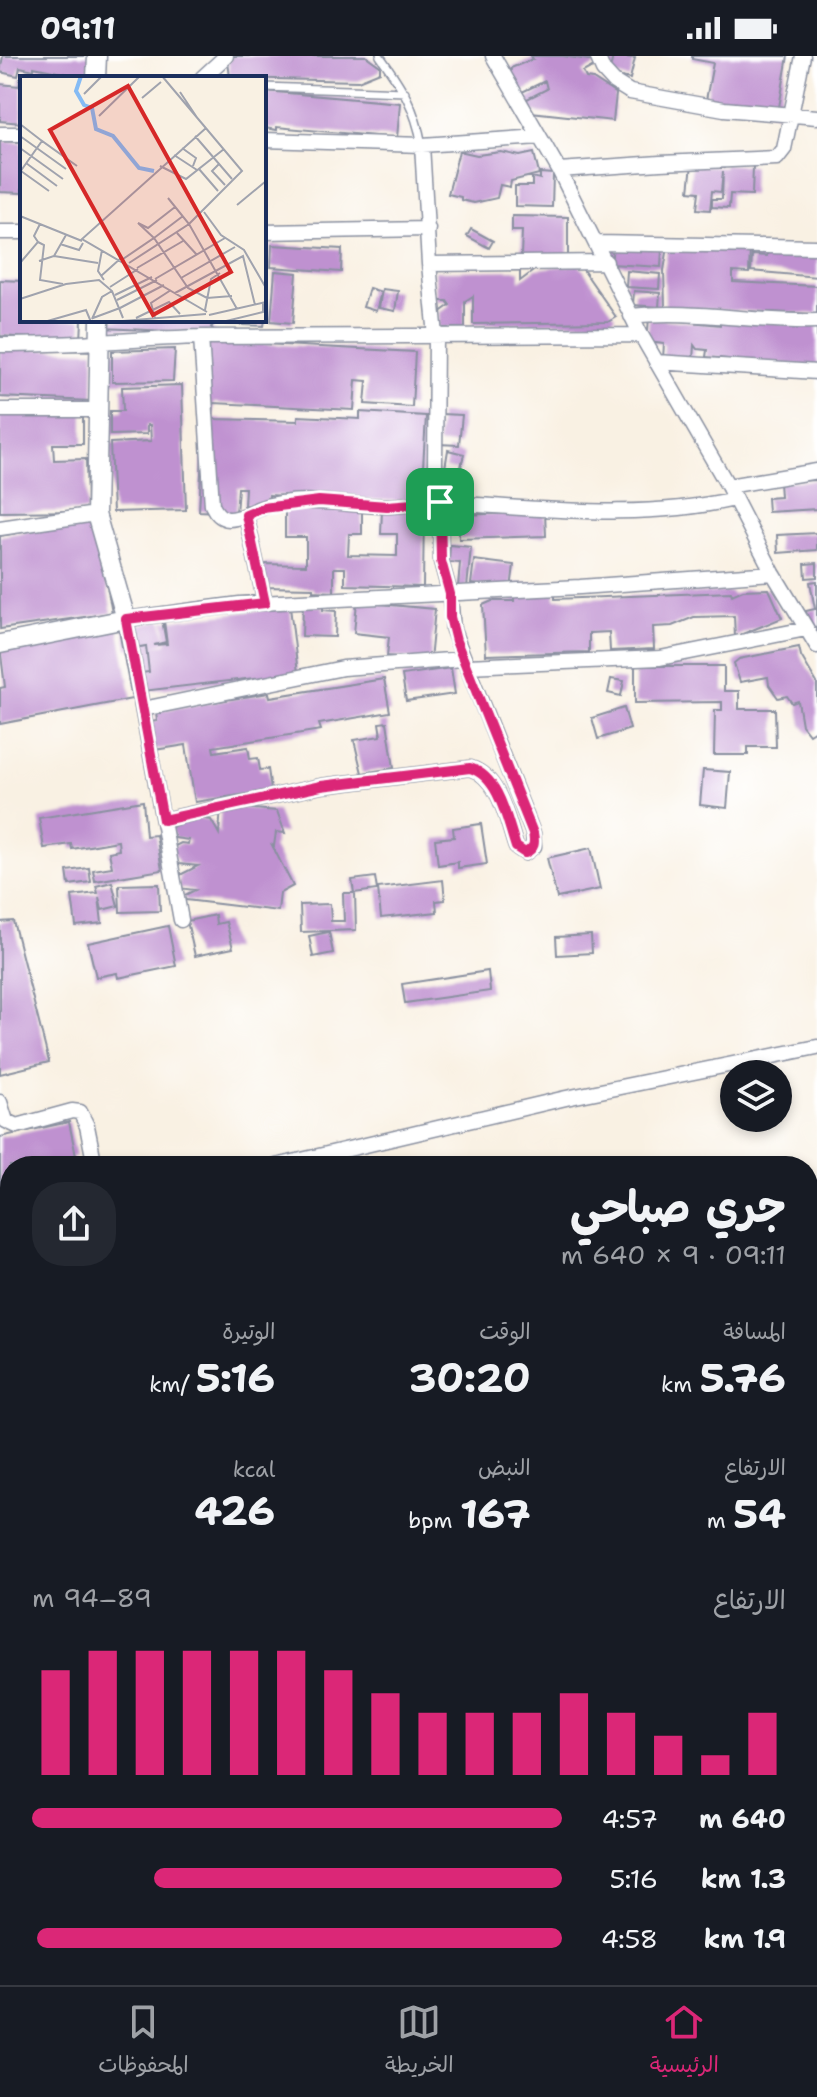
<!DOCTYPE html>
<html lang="ar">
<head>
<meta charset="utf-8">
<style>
  :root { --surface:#171b24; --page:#242831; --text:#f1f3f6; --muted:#9ea1a6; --line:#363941; --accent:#db2777 }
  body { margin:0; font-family:"Shantell Sans","Playpen Sans Arabic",sans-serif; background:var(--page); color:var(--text); direction:rtl; height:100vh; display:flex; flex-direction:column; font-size:30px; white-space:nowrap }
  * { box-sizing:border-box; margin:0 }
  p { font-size:26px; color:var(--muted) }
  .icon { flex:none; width:44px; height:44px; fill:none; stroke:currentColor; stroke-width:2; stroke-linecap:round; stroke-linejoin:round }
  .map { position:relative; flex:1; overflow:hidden; direction:ltr }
  .sheet { position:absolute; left:0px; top:1100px; width:818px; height:830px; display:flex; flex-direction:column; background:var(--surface); border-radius:32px 32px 0 0; box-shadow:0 4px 12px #0003; direction:rtl }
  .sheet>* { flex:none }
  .tools { position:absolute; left:720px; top:1004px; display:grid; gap:16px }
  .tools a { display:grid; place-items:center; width:72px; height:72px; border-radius:50%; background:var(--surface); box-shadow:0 4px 12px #0003; font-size:40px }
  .pin { position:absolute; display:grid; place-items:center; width:68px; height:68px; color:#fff; margin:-34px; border-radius:16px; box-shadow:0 4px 12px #0006 }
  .round { display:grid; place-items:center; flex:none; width:84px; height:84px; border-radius:32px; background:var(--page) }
  .headline { display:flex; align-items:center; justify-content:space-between; height:136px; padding:0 32px }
  h1 { font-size:44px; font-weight:700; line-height:60px }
  .stats { display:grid; grid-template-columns:repeat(3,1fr); gap:12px; height:136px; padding:8px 32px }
  .stats div { display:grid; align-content:center }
  .stats b { font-size:40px; font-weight:700 }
  .stats small { font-size:22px; font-weight:400 }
  .stats p { font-size:22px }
  .chart { height:224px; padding:16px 32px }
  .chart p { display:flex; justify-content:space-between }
  .chart svg { width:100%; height:144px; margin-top:8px; stroke:var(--accent); stroke-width:6 }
  ul { padding:0 32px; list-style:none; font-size:26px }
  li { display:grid; grid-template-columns:128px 96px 1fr; align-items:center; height:60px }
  li i { height:20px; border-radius:10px; background:var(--accent) }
  .status { display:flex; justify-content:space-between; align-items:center; height:56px; padding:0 40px; background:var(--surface); direction:ltr }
  .status svg { height:22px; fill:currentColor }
  .tab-bar { display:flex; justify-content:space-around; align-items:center; height:112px; border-top:2px solid var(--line); background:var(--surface); font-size:22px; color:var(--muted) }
  .tab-bar a { display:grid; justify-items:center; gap:4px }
  .tab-bar .current { color:var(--accent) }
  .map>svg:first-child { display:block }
</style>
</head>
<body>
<div class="status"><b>09:11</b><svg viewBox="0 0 49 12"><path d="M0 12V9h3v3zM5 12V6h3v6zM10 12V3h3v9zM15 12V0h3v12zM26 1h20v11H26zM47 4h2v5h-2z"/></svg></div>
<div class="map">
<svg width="817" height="1929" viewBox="0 0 817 1929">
  <rect width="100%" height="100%" fill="#fff"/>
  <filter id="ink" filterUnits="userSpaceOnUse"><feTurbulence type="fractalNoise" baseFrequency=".0125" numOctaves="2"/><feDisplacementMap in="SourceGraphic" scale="16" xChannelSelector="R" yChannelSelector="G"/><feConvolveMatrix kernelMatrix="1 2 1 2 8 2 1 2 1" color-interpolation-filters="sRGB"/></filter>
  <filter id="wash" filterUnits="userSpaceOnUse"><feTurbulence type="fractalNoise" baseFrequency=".006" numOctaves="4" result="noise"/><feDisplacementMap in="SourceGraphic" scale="32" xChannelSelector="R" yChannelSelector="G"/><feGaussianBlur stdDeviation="1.8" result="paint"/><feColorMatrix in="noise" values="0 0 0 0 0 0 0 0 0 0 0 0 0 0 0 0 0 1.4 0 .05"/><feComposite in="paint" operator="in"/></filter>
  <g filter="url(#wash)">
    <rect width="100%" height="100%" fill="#f9f1e3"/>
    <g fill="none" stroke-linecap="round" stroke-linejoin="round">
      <path stroke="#85bbf4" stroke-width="4" d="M385 1920 388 1929"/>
    </g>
    <g id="blocks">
      <path fill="#bf91d0" d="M3 0H91L86 22 34 11V14L20 11 18 20 0 16Z
        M232 0H366L380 10V16L358 25 230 22 228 5Z
        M531 0H563L595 5 594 10 583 16 586 22 593 23 616 38 613 65 531 56 525 44 547 33 545 25 520 37 510 23 511 12 533 3Z
        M613 0 635 2 630 23 609 18Z
        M692 0H788L778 57 706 44 713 7 692 3Z
        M20 22H22V67L0 65V28L19 30Z
        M264 35 400 47 397 82 277 71V74L264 72Z
        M0 85 22 86V137L0 136Z
        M459 95 477 99 501 96 520 100 534 97 539 118 511 125 510 131 500 129 497 142 474 147 461 144V141L448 138Z
        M692 108 724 112V108L753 110 752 139 730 138 729 152 712 151V143H722L723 115 721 136 712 135 710 154 697 153 699 136 689 135Z
        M540 117 553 118 552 151 515 150V130H532V121L540 123Z
        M512 160 568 161V201L521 200 522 175H512Z
        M471 173 493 185 489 192 467 180Z
        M272 189 342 193 341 216 271 211Z
        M613 190 662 193 661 211 611 208Z
        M668 191 750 192 749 217 733 216V226L817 230V258L665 252 664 214Z
        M768 192 817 195V221L751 215 752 199 767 200Z
        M579 208 616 261 608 266 473 268V240L465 245V272H439V257L450 249 447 245H436L435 215 520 214V225L536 213Z
        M275 215 297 217 293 267 271 265Z
        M627 215 660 218 659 233 626 231Z
        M0 224 22 225V264H82L81 285 0 280Z
        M369 232 381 236 376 255 363 251Z
        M382 233 398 235 395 255 379 252Z
        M634 235 660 237 659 251 633 249Z
        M649 262 720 269 721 262 817 270V311L706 301 707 294 697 293 694 289 693 304 663 302 664 288 647 286Z
        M102 264H219L211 271 216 277 102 272Z
        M220 264H265L264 270 224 268Z
        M208 285 415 296 412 351 365 348 367 325 356 324 354 354 214 347 213 363 298 365V360L360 363V356L426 360 421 446 269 439 268 450 244 449 245 432H238L236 457 199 455Z
        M0 292 94 295 93 345 0 341Z
        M175 293 173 325 112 326V295Z
        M182 329 186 454 113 456 110 387 151 385 150 369H147V378L110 379V355H123L122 331Z
        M83 356V388H53L54 404 86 403 87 455 0 456V357Z
        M440 358 462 359 459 389 438 388Z
        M448 394 464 398 460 415 445 412Z
        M817 424V453L768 456 767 442 780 441 779 426Z
        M424 452 423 531 345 529V512H334V536L313 535V532L262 531V508L306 509V481H285V453L362 454V478H349L348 499 397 500V478H381L382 454Z
        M545 456 546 480 459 483 458 459Z
        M95 464 112 557 0 573V480Z
        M817 477V494L778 497 777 479Z
        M450 489 471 491 467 532 458 531 460 507 449 506Z
        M474 504 514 509 511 533 471 528Z
        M817 507V521L806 522 805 508Z
        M817 525V578L810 579 806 555 815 553 810 526Z
        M514 527 555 528V543L731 536 732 539 743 534 769 533 782 562 735 581 734 560 694 561 672 570 653 571 654 593 610 595 609 576 589 577V596L486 599 483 549 492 545H514Z
        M357 546 435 553 430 605 387 600 389 581 354 577Z
        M303 549 323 550V554L336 555 335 581 302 580Z
        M290 551 298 617 143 635 141 617 149 616 146 590 128 593 124 572 162 564 166 586 154 589 167 588 164 565Z
        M118 569 132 643 0 668V632L5 631 0 591Z
        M799 591 801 600 817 627V673L809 678 802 669 798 645 792 647 787 640 778 642 769 629 768 621 740 626 734 607 739 603Z
        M635 610H724V635H739V653H775L776 691H748V699H714L715 654H722V646L635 647Z
        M451 612 455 638 406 645 402 619Z
        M384 623 390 656 319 668 321 674 213 691 214 696 248 691 250 703 258 702 260 714 268 713 271 734 195 746 186 689 148 695 144 667 157 665 156 655 269 637 270 641Z
        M611 623 624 625 621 640 608 637Z
        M624 652 630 673 598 683 592 662Z
        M387 666 394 712 362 717 354 684 381 680 379 667Z
        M703 714 730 716 727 752 700 749Z
        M143 745 146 780 156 779 162 814 95 825 93 814 112 811 109 796 119 794 118 785 72 793 71 788 44 792 39 762Z
        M221 750 277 755 285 777 276 776 274 790 272 789 293 830 280 837 278 855 186 844 183 840 195 834 178 832 180 819 198 810 179 808 171 792 181 787 188 788 189 784 175 782 170 772 192 761 211 764 219 778Z
        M481 768 487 808 458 812V806L438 809 435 783 454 781 453 772Z
        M591 792 600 833 557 842 547 802Z
        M89 812 91 826 69 829 67 815Z
        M375 821 377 834 354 837 352 824Z
        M443 824 445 844 436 845 437 856 381 862 378 832Z
        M112 826 118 850 102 854 99 841 102 867 76 870 72 840 98 837 96 830Z
        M159 828 160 855 120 856 119 829Z
        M343 837H355L356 874 301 876 300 849 330 848 331 865H344Z
        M215 859 216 868 226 866 233 892 195 900 187 865Z
        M13 865 49 1006 0 1018V866Z
        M168 870 176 910 118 922 117 917 96 921 88 887Z
        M329 876 333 897 313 901 309 880Z
        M591 879 592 897 557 899 556 881Z
        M488 915 490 935 405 947 402 928Z
        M69 1066 76 1100 72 1101 74 1110H10V1152L0 1155V1081Z
        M5 1301 8 1385 0 1386V1302Z
        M0 1400H10V1455H0Z
        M817 1503V1543L808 1547V1507Z
        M817 1559V1596L808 1600V1563Z
        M0 1572H10V1595H0Z
        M817 1694V1735L808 1740V1698Z
        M6 1744 10 1767 0 1769V1745Z
        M817 1749V1779L808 1783V1754Z
        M10 1780V1815L0 1817V1782Z
        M10 1829V1872L0 1874V1832Z
        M817 1853V1908L808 1891V1881L816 1877 808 1858Z
        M48 1920H227L230 1929H21Z
        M262 1920H354V1921L326 1929H265Z"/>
    </g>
  </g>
  <g filter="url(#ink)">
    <use href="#blocks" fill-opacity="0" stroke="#8a90a0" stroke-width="2"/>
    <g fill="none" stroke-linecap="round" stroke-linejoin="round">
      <g stroke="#8a90a0" stroke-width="10">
        <path id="service" d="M380 0C402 31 415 51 422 89
          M264 31 405 36"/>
      </g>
      <g stroke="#8a90a0" stroke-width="17">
        <path id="minor" d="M493 0 559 114 641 279 728 430 773 517 817 590
          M597 0 603 14 614 26 630 36 724 53 817 61
          M202 22 226 0
          M0 78H22
          M264 84 422 89 540 81
          M422 89 429 208 436 280 435 411 440 446 441 505 450 538 453 574 467 610 660 602 806 573
          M559 114 660 107 777 102 784 93 803 0
          M0 176H22
          M264 176 428 173
          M597 187 817 191
          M429 208 606 206
          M631 260C693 253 755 267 817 265
          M201 281 212 449C220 466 230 465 246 459L265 547
          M0 289C67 289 134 283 201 281 348 279 495 280 641 279
          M656 306 817 316
          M0 354H97
          M728 430 817 415
          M246 459C286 434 346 451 390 450 408 449 426 446 444 447 542 452 638 465 735 443
          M0 472 96 458
          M143 653 343 612 463 603
          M163 764 321 730 470 712C500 721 507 765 516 791L525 797 534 790 533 777 467 610
          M181 864 126 563 240 548 580 531 773 517
          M0 1046 6 1065 17 1070 72 1055 80 1056 87 1070 95 1110
          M276 1110 566 1042 817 991
          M0 1169 10 1167
          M808 1630 817 1649
          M0 1918 10 1916"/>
      </g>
      <g stroke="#8a90a0" stroke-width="21">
        <path id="tertiary" d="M96 22 97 0
          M0 588 126 563 96 458 100 264"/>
      </g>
      <use href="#service" stroke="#fff" stroke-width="7"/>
      <use href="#minor" stroke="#fff" stroke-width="14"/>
      <use href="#tertiary" stroke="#fff" stroke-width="18"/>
    </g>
  </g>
  <g fill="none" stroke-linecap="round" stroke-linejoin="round" filter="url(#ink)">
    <g stroke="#fff" stroke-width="16">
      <path id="route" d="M319 445 387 450 440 446 441 505 450 538V561L456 585 533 777C535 787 535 792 525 797L516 791C507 765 500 721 470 712L321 730 163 764 126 563 265 547 246 459 263 452Z"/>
    </g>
    <use href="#route" stroke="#db2777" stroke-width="10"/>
  </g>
  <g transform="translate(20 20)">
    <rect width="246" height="246" fill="#f9f1e3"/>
    <path fill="none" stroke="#85bbf4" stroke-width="4" d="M61 0 56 15 64 29 72 32 76 53 93 60 119 92 134 95"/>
    <path fill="none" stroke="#a0a3ae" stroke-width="2" d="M142 0 222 95 169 148 217 233M160 16 178 43M64 18 82 0M122 22 141 6M79 40 120 0M0 48 22 65M186 52 62 163 187 236M0 60 46 93M175 60 212 103M0 72 43 103M162 72 176 82 173 90M154 79 177 94M6 87 37 110M199 88 192 95 205 109M140 90 166 103 204 73M179 93 198 115M1 95 29 115M0 96 22 65 57 90M217 129 246 105M184 136 201 159 224 174 246 212M0 140 62 165M157 157 177 179M134 162 118 147 128 152 155 131M134 162 163 140M18 166 24 169 20 204 43 208M40 168 59 174 63 167M82 174 78 195 84 204M34 180 78 187M103 183 134 162 168 212 187 222 212 220M19 185 34 180 46 159M0 187 18 166 14 160 20 148M109 187 169 148 148 122M117 192 163 165M81 200 101 182M161 202 215 171M135 203 205 162M90 211 118 193M155 217 223 180 235 229M95 219 132 201M0 223 46 208 79 204 92 215 103 242M97 224 137 204M100 232 144 209M185 234 191 203 200 197M189 239 246 226M73 242 100 232M116 242 149 226 160 238M135 242 131 227 151 214M72 243 82 221 92 215M24 246 66 234 71 246M91 246 186 238M202 246 243 236V227"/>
    <path fill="#d62828" fill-opacity="0.15" stroke="#d62828" stroke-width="4" d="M108 10 211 196 133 239 30 54Z"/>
    <rect width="246" height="246" fill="none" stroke="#1b2f5e" stroke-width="4"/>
  </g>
</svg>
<div class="tools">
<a><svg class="icon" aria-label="layers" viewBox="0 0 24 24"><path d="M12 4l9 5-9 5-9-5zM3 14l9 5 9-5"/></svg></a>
</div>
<div class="pin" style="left:440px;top:446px;background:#1e9e55"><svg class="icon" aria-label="arrive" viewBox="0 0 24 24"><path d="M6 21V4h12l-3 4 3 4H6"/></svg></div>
<section class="sheet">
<div class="headline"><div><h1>جري صباحي</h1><p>09:11 · 9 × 640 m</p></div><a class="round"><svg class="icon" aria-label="share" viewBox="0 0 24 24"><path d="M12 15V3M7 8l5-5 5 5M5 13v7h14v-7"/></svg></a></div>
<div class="stats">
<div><p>المسافة</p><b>5.76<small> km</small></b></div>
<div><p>الوقت</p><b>30:20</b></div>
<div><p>الوتيرة</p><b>5:16<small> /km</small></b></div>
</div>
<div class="stats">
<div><p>الارتفاع</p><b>54<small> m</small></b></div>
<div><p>النبض</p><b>167<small> bpm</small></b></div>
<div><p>kcal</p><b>426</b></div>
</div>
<div class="chart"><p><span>الارتفاع</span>89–94 m</p>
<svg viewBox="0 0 160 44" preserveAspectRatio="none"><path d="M5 44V12M15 44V6M25 44V6M35 44V6M45 44V6M55 44V6M65 44V12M75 44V19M85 44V25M95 44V25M105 44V25M115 44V19M125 44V25M135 44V32M145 44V38M155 44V25"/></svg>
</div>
<ul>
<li><b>640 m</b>4:57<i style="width:100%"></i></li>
<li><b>1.3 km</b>5:16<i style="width:77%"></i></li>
<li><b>1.9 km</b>4:58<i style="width:99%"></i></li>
</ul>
</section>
</div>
<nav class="tab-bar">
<a class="current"><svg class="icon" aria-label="home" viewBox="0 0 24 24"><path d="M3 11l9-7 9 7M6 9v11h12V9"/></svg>الرئيسية</a>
<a><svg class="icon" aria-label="map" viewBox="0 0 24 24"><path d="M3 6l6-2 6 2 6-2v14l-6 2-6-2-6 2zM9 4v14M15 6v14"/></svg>الخريطة</a>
<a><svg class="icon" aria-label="saved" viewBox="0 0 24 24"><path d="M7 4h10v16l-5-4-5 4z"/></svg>المحفوظات</a>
</nav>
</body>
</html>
